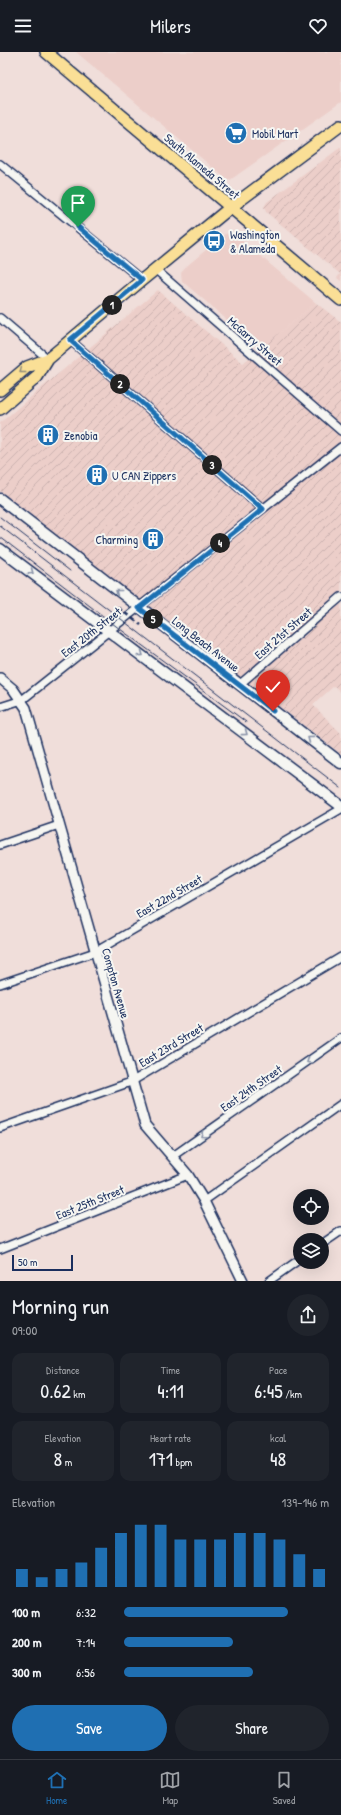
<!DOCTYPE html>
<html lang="en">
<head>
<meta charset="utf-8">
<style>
  :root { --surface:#171b24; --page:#20242c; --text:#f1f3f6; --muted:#9ea1a6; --line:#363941; --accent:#1f6fb2 }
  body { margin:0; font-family:"Patrick Hand",sans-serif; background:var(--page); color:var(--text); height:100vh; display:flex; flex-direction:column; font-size:15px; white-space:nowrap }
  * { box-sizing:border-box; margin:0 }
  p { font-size:13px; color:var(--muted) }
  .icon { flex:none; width:22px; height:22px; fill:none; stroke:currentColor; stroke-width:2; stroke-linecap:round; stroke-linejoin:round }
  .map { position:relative; height:1229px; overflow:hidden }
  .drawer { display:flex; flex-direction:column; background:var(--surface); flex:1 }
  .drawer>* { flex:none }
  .fabs { position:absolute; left:293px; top:1137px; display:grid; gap:8px }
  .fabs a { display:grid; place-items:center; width:36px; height:36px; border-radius:50%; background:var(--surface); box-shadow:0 4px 16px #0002; font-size:20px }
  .scale { position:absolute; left:12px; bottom:10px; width:61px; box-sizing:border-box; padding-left:4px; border:2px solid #1b2f5e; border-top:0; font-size:11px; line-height:14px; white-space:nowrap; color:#1b2f5e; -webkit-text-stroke:3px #f6f6f2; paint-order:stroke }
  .pin { position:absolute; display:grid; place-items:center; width:34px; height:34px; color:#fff; margin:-41px -17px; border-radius:50% 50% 50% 0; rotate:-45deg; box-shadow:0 0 4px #0007 }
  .pin .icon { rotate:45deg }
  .km { position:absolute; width:20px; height:20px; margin:-10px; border-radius:50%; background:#222; color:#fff; font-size:11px; line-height:20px; text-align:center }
  .round { display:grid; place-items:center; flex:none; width:42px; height:42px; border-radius:21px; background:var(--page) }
  .headline { display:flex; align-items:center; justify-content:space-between; height:68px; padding:0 12px }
  h1 { font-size:22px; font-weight:600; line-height:30px }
  .figures { display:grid; grid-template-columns:repeat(3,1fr); gap:6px; height:68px; padding:4px 12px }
  .figures div { display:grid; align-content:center; border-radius:10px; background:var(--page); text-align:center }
  .figures b { font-size:20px; font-weight:600 }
  .figures small { font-size:11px; font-weight:400 }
  .figures p { font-size:11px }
  .chart { height:112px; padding:8px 12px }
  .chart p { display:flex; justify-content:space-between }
  .chart svg { width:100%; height:72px; margin-top:4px; stroke:var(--accent); stroke-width:6 }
  .button { display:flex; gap:8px; margin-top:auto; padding:8px 12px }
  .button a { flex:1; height:46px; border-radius:24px; background:var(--accent); color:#fff; font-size:16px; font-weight:600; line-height:46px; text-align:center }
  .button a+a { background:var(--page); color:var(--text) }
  ul { padding:0 12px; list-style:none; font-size:13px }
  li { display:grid; grid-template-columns:64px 48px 1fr; align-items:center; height:30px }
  li i { height:10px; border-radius:5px; background:var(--accent) }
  header { display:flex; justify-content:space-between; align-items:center; height:52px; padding:0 12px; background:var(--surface); font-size:18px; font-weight:600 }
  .tab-bar { display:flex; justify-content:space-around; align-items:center; height:56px; border-top:1px solid var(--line); background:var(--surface); font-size:11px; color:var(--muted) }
  .tab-bar a { display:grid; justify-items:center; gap:2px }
  .tab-bar .active { color:var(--accent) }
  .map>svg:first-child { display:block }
</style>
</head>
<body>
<header><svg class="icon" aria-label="menu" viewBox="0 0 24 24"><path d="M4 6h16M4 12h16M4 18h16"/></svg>Milers<svg class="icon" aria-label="heart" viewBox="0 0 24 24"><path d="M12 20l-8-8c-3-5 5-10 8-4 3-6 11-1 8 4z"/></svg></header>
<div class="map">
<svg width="341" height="1229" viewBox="0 0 341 1229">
  <defs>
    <pattern id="industrial-furrows" width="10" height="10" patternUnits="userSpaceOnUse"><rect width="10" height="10" fill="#eccec9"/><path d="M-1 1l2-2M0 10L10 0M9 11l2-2" fill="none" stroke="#cab1af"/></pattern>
  </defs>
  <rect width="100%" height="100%" fill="#f0deda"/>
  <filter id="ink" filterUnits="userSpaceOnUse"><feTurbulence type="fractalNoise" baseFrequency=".025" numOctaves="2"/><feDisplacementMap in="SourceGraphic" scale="8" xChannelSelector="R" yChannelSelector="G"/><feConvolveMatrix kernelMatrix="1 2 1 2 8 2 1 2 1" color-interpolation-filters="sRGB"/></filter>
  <g filter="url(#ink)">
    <path fill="#eccec9" d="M76 0H341V50L230 128 225 126Z
      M233 181 316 251 261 297 182 229 181 221 188 213 225 182Z"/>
    <path fill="url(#industrial-furrows)" d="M341 95V229L337 226 340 222 266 160 264 155 267 150Z
      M158 238 243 311 316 251 341 270V640L334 634 313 653 341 681V702L0 439V371Z"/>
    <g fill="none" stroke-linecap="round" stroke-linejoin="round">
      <g stroke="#1b2f5e" stroke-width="10">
        <path id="minor" d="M0 112 142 228
          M155 217 341 379
          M0 266 48 307
          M70 288 263 457
          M239 633 341 545
          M0 655 22 648 27 644 341 395
          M0 793 59 773
          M0 932 95 900 341 757
          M0 1076 131 1030 341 905
          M173 1104 341 986
          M204 1149 341 1052
          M322 1192 341 1179
          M0 1197 188 1123
          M269 1229 300 1207"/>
      </g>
      <g stroke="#1b2f5e" stroke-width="12">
        <path id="tertiary" d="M0 626 13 637 26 656 145 1073 188 1123 204 1149 243 1229"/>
      </g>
      <g stroke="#1b2f5e" stroke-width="13">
        <path id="secondary" d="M0 447 341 711
          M0 497 341 754"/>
      </g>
      <g stroke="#1b2f5e" stroke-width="14">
        <path id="primary" d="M46 0 341 248
          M0 338 27 315 48 307
          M0 357 37 325 48 307 142 228 231 155 341 73"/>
      </g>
      <use href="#minor" stroke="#f6f6f2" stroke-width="7"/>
      <use href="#tertiary" stroke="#f6f6f2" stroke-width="9"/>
      <use href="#secondary" stroke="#f6f6f2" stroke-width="10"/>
      <use href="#primary" stroke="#fadf96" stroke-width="11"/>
      <path stroke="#1b2f5e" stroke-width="1" d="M0 465 70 519
        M0 474 341 736
        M0 485 116 574 246 670"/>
      <path stroke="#1b2f5e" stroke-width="2.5" stroke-dasharray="6 3" stroke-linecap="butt" d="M117 555 141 573"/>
    </g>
    <defs><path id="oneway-chevron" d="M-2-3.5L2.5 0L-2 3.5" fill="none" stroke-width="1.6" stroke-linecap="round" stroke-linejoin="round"/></defs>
    <use stroke="#8a877a" href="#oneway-chevron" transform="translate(22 319) rotate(141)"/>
    <g stroke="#8892a8">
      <use href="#oneway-chevron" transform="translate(31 520) rotate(37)"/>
      <use href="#oneway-chevron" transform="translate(118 540) rotate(-142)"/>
      <use href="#oneway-chevron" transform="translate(141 602) rotate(36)"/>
      <use href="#oneway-chevron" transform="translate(245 681) rotate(37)"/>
      <use href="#oneway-chevron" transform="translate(310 687) rotate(-143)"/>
      <use href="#oneway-chevron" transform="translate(309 1009) rotate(145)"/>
      <use href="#oneway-chevron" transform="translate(203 1083) rotate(145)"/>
    </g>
  </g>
  <g fill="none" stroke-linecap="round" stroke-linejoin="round" filter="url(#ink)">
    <g stroke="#fff" stroke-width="8">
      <path id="route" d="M78 175 142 228 70 288 263 457 139 556 273 659"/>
    </g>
    <use href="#route" stroke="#1f6fb2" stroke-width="5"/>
  </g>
  <defs>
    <g id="supermarket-disc" transform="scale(1.15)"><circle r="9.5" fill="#1f6fb2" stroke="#f6f6f2"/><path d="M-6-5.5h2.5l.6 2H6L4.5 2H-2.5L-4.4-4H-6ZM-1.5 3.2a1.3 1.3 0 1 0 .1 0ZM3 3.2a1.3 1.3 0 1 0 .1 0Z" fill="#fff"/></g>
    <g id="bus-disc" transform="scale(1.15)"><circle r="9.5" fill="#1f6fb2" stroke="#f6f6f2"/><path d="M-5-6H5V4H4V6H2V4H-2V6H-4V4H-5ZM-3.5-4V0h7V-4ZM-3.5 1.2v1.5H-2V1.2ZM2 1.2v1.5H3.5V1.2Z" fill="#fff"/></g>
    <g id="building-disc" transform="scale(1.15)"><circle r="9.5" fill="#1f6fb2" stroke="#f6f6f2"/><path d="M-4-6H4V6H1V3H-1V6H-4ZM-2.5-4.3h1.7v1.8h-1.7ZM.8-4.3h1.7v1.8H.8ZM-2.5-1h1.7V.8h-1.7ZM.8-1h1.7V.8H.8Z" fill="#fff"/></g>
  </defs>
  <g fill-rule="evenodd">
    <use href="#supermarket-disc" x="236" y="81"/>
    <use href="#bus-disc" x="214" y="189"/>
    <use href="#building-disc" x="48" y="383"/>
    <use href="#building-disc" x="97" y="423"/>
    <use href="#building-disc" x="153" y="487"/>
  </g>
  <g text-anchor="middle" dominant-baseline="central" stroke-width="4" stroke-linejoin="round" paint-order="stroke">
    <g font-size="12" fill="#1b2f5e" stroke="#f6f6f2" text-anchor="start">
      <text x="252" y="81">Mobil Mart</text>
      <text x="230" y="182">Washington<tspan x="230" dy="14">&amp; Alameda</tspan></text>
      <text x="64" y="383">Zenobia</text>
      <text x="112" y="423">U CAN Zippers</text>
      <text x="138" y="487" text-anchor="end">Charming</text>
    </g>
    <g font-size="12" fill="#1b2f5e" stroke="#f6f6f2">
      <text transform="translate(202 114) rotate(40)">South Alameda Street</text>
      <text transform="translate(255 289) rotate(41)">McGarry Street</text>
      <text transform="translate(91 580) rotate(-38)">East 20th Street</text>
      <text transform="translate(283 581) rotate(-41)">East 21st Street</text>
      <text transform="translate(206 592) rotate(38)">Long Beach Avenue</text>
      <text transform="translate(169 844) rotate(-30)">East 22nd Street</text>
      <text transform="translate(116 931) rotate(74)">Compton Avenue</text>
      <text transform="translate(171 993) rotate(-31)">East 23rd Street</text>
      <text transform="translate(251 1036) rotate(-35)">East 24th Street</text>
      <text transform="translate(90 1150) rotate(-22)">East 25th Street</text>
    </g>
  </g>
</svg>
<div class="fabs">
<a><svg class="icon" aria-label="locate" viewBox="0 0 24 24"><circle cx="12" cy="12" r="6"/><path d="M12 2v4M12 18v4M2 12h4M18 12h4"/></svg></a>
<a><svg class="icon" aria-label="layers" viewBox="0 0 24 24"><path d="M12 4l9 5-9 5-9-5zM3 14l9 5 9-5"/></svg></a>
</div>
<div class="scale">50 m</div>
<div class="pin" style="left:78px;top:175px;background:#1e9e55"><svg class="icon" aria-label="arrive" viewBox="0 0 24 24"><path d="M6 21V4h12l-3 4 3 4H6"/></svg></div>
<div class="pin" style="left:273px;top:659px;background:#d93025"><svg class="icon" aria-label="check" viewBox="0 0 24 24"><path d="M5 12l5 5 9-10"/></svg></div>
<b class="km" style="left:112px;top:253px">1</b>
<b class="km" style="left:120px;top:332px">2</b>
<b class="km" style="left:212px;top:413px">3</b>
<b class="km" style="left:220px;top:491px">4</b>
<b class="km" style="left:153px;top:567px">5</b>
</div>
<section class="drawer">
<div class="headline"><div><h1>Morning run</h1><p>09:00</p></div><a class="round"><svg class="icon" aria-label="share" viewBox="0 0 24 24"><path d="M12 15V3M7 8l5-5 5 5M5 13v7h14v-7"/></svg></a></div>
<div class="figures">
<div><p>Distance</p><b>0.62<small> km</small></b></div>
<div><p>Time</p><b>4:11</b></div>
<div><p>Pace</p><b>6:45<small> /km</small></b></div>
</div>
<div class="figures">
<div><p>Elevation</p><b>8<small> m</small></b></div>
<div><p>Heart rate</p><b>171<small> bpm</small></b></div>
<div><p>kcal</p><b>48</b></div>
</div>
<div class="chart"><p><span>Elevation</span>139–146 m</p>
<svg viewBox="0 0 160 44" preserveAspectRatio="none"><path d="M5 44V33M15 44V38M25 44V33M35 44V29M45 44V20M55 44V11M65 44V6M75 44V6M85 44V15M95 44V15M105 44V15M115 44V11M125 44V11M135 44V15M145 44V24M155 44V33"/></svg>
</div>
<ul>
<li><b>100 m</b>6:32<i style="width:80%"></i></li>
<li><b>200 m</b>7:14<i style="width:53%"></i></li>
<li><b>300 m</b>6:56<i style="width:63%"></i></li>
</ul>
<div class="button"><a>Save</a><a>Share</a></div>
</section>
<nav class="tab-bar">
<a class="active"><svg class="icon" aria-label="home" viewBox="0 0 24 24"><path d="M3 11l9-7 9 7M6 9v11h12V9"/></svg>Home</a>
<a><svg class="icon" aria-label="map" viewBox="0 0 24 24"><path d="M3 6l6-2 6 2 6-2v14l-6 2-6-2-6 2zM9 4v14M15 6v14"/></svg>Map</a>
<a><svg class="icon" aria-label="saved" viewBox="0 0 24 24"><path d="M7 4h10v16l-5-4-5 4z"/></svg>Saved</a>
</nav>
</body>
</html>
